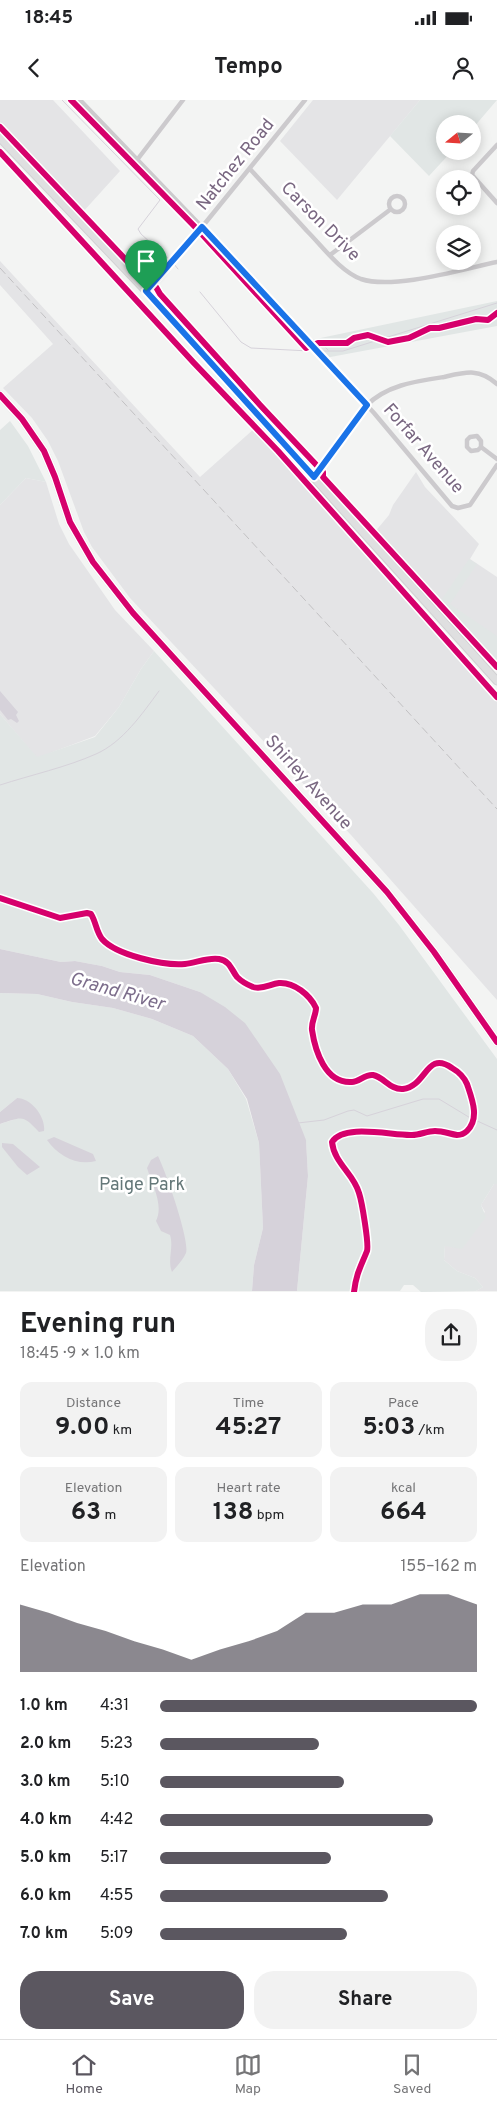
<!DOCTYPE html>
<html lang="en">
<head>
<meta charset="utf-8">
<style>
  :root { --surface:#fff; --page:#f2f2f2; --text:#202124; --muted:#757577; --line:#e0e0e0; --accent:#5b5760 }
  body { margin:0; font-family:Overpass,sans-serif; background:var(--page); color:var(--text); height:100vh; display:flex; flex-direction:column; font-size:19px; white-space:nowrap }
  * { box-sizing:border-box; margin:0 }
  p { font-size:16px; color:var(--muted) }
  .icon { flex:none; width:28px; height:28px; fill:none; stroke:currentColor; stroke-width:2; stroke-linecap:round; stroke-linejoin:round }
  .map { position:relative; height:1192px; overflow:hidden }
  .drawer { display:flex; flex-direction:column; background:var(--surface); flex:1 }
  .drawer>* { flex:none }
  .needle { width:32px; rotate:252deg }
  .fabs { position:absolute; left:436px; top:15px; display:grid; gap:10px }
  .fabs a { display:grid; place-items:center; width:45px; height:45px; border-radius:50%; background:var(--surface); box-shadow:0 2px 12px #0003; font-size:25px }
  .pin { position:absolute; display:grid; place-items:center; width:42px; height:42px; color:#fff; margin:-51px -21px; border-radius:50% 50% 50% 0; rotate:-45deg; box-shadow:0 0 5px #0007 }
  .pin .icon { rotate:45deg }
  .round { display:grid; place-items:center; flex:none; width:52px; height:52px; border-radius:20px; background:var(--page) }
  .headline { display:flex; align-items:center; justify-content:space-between; height:85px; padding:0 20px }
  h1 { font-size:28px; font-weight:700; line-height:38px }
  .metrics { display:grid; grid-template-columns:repeat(3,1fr); gap:8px; height:85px; padding:5px 20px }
  .metrics div { display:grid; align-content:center; border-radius:12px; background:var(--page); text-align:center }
  .metrics b { font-size:25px; font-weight:700 }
  .metrics small { font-size:14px; font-weight:400 }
  .metrics p { font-size:14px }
  .chart { height:140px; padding:10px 20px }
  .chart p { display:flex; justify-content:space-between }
  .chart svg { width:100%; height:90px; margin-top:5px; fill:var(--accent); opacity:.7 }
  .action { display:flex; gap:10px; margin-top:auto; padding:10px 20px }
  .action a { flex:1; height:58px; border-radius:20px; background:var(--accent); color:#fff; font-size:20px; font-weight:700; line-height:58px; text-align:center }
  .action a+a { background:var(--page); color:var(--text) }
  ul { padding:0 20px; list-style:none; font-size:16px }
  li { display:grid; grid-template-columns:80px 60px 1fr; align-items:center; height:38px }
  li i { height:12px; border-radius:6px; background:var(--accent) }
  .status { display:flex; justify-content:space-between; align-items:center; height:35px; padding:0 25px; background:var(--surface); direction:ltr }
  .status svg { height:14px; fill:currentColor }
  header { display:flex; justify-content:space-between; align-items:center; height:65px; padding:0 20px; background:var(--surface); font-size:22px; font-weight:700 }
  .menu { display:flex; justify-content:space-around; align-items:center; height:70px; border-top:1px solid var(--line); background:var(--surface); font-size:14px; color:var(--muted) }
  .menu a { display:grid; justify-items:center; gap:2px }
  .menu .current { color:var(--accent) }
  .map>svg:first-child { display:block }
</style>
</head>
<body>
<div class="status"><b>18:45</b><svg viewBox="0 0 49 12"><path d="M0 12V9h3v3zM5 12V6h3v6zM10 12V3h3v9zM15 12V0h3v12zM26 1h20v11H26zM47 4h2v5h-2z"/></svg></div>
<header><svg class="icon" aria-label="back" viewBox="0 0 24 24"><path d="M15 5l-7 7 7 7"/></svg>Tempo<svg class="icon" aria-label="person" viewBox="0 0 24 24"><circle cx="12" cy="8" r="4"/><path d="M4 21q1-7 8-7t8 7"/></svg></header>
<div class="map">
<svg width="497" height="1192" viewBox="0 0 497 1192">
  <rect width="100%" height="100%" fill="#f3f4f3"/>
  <path fill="#e4e4e6" d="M0 0H53L120 71 82 113 0 28Z
    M313 0H420L337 100 280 41Z
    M0 161 200 377 255 328 497 599V900L351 735 130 498 92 447 84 432 58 361 48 341 32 318 3 288 53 244 0 185Z
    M416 372 425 387 479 444 470 459 497 477V565L449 511 374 433 389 415 393 405Z
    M26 378 46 382 59 424 69 444 115 510 154 551 141 569 119 607 95 636 37 658 0 614V405Z
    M494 1084H497V1191H476L483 1187 475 1178 457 1171 444 1160 445 1146 485 1112 481 1105Z"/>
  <path fill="#e1e6e5" d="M420 0H497L473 28 472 24H445V51H452L429 76 390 36Z
    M497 201V226L325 258 311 240Z
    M10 321 28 346 46 382 26 378 0 405V330Z
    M469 459 477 464 450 504 497 536V565L440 502Z
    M154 551 373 793 399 825 497 959V1084H494L481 1105 486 1117 462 1149 445 1146 444 1160 457 1171 475 1178 483 1187 476 1191 421 1192 413 1185H404L400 1191H297L308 1076 306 1041 298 1023 200 892 150 875 120 872 102 866 75 861 61 862 0 849V614L37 657 95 637 119 607 141 569Z
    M0 893 37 894 72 902 113 908 152 919 193 936 228 969 246 999 259 1043 263 1128 254 1165 252 1191H0V1024L22 1017 28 1020 17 998 0 1012Z"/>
  <path fill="#d6d2da" d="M0 591 18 612 16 615 19 621 17 623 11 619 8 620 0 610Z
    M0 849 61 862 75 861 102 866 120 872 150 875 200 892 225 907 245 923 280 974 306 1040 308 1076 297 1191H252L254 1165 263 1128 259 1043 247 999 228 969 193 936 152 919 113 908 72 902 37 894 0 893Z
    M17 998C31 998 46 1017 44 1031L39 1032C22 1014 23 1017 0 1024V1012Z
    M54 1037 93 1054 96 1061C77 1066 58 1056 47 1040Z
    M2 1043 13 1044 40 1067 27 1075 18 1067 2 1047Z
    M158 1056C165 1070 190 1140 186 1153 183 1160 176 1167 172 1172 167 1160 174 1148 170 1135L161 1131 156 1121C164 1105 152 1084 147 1068L151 1060Z"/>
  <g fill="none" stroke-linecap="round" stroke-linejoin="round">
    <path stroke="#d6d2da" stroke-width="1" d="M62 0 160 100 138 129 141 134 171 161
      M174 164 178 169
      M200 192 241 242 251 248 309 251
      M324 246 328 250
      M323 251H343L497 203
      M0 685C31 675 67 667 96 654 123 642 142 614 159 591
      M475 1020 497 1030
      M298 1023 324 1020 348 1011 354 1010 367 1016 423 999H439L472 1019"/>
    <g stroke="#d1d0d1" stroke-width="9">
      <path id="secondary" d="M0 295 22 319 44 351 55 377 70 422 93 462 133 513 387 792 434 852 497 942"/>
    </g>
    <g stroke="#d2d1d3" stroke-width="9">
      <path id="primary" d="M0 38 146 191 497 581"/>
    </g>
    <path stroke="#cccacd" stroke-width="4.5" d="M80 0 202 127 374 313 452 406 458 408 470 405 497 365
      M497 45 473 71 472 75 497 103
      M137 60 183 0
      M250 69C269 90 288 110 307 131 323 147 340 171 361 179 394 190 463 169 497 162
      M389 104a8 8 0 1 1 16 0a8 8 0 1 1-16 0Z
      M330 155 391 109
      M146 191 202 127 305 0
      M481 347 478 350 471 351 467 347V340L470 337 477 336 481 341V347L497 359
      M313 377C333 355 346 327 366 306 386 285 417 281 444 277 466 272 479 268 497 284"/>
    <use href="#secondary" stroke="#dfdfe0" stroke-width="6"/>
    <use href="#primary" stroke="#dfdfe0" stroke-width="7"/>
    <path stroke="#c2c1c3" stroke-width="1" stroke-dasharray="8 4" stroke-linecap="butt" d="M0 168 497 709"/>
    <g stroke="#fff" stroke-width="9">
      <path id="cycleway" d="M71 0 199 131 306 248 318 243H347L354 238 368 235 388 242 409 238 430 228H439L476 219 488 220 497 213
        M0 27 144 179C156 185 153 182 160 194L260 305 323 372V377L497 567
        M0 52 194 263 278 351 497 597
        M0 295 22 319 44 351 55 377 70 422 93 462 133 513 387 792 434 852 497 942
        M0 798 60 818 87 813 91 814C96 822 96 831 102 839 116 855 164 866 185 864 196 863 208 857 219 859 230 861 231 869 237 877 241 881 248 885 253 887 263 890 270 884 279 883 294 882 310 895 316 908 316 915 311 922 312 930 315 950 325 984 352 982 359 982 365 974 373 975 384 977 390 990 403 989 427 986 426 950 452 968 459 972 464 977 467 984 472 999 480 1018 467 1031 465 1033 461 1035 457 1035 450 1034 443 1031 435 1031 427 1031 420 1035 412 1035 393 1036 344 1023 332 1042 334 1063 354 1074 359 1093 362 1102 369 1144 367 1151 361 1166 356 1174 354 1192"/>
    </g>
    <use href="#cycleway" stroke="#d6006c" stroke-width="6"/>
  </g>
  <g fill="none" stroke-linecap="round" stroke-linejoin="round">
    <g stroke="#fff" stroke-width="10">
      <path id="route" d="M202 127 367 305 314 377 146 191Z"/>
    </g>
    <use href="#route" stroke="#1a73e8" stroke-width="6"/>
  </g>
  <g text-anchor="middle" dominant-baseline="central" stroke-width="5" stroke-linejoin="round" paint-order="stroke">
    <g font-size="18" fill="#796781" stroke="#fff">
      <text transform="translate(236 65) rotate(-51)">Natchez Road</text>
      <text transform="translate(320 122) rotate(45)">Carson Drive</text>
      <text transform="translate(423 349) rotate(49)">Forfar Avenue</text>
      <text transform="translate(308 683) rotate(48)">Shirley Avenue</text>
    </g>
    <g font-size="18" fill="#657879" stroke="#fff">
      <text x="142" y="1085">Paige Park</text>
    </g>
    <g font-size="19" font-style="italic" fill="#7c6d8b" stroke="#fff">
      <text transform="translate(117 892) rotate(16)">Grand River</text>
    </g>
  </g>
</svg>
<div class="fabs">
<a><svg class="needle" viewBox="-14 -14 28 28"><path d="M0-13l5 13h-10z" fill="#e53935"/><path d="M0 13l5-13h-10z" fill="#757577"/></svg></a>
<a><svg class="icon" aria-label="locate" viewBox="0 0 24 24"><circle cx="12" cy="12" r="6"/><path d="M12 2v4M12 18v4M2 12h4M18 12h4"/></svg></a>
<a><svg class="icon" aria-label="layers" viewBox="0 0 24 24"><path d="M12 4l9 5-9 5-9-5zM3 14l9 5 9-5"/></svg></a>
</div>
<div class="pin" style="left:146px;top:191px;background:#1e9e55"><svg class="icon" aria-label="arrive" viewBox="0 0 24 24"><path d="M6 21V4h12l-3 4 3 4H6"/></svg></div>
</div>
<section class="drawer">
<div class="headline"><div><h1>Evening run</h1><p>18:45 · 9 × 1.0 km</p></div><a class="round"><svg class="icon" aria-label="share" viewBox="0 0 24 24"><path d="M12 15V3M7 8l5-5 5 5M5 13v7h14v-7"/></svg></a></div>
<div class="metrics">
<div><p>Distance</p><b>9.00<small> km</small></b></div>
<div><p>Time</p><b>45:27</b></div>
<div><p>Pace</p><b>5:03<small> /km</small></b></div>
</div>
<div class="metrics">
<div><p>Elevation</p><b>63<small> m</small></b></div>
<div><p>Heart rate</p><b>138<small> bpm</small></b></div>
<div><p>kcal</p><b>664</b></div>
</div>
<div class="chart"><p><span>Elevation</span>155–162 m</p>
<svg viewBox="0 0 160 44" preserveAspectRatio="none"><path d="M0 44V11L10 15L20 20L30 24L40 29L50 33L60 38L70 33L80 29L90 24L100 15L110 15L120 11L130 11L140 6L150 6L160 11V44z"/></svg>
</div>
<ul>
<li><b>1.0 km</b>4:31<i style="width:100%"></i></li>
<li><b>2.0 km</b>5:23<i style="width:50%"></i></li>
<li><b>3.0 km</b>5:10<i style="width:58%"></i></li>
<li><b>4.0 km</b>4:42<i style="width:86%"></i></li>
<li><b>5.0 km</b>5:17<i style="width:54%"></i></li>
<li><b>6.0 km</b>4:55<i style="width:72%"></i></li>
<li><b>7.0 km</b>5:09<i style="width:59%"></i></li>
</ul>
<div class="action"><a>Save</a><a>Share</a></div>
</section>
<nav class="menu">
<a class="current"><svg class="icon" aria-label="home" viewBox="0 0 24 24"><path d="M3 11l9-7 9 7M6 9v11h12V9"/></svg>Home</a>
<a><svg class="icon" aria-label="map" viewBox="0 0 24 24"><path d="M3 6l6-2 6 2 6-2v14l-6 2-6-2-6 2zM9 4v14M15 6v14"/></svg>Map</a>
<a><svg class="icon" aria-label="saved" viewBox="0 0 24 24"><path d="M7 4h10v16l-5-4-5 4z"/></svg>Saved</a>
</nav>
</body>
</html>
